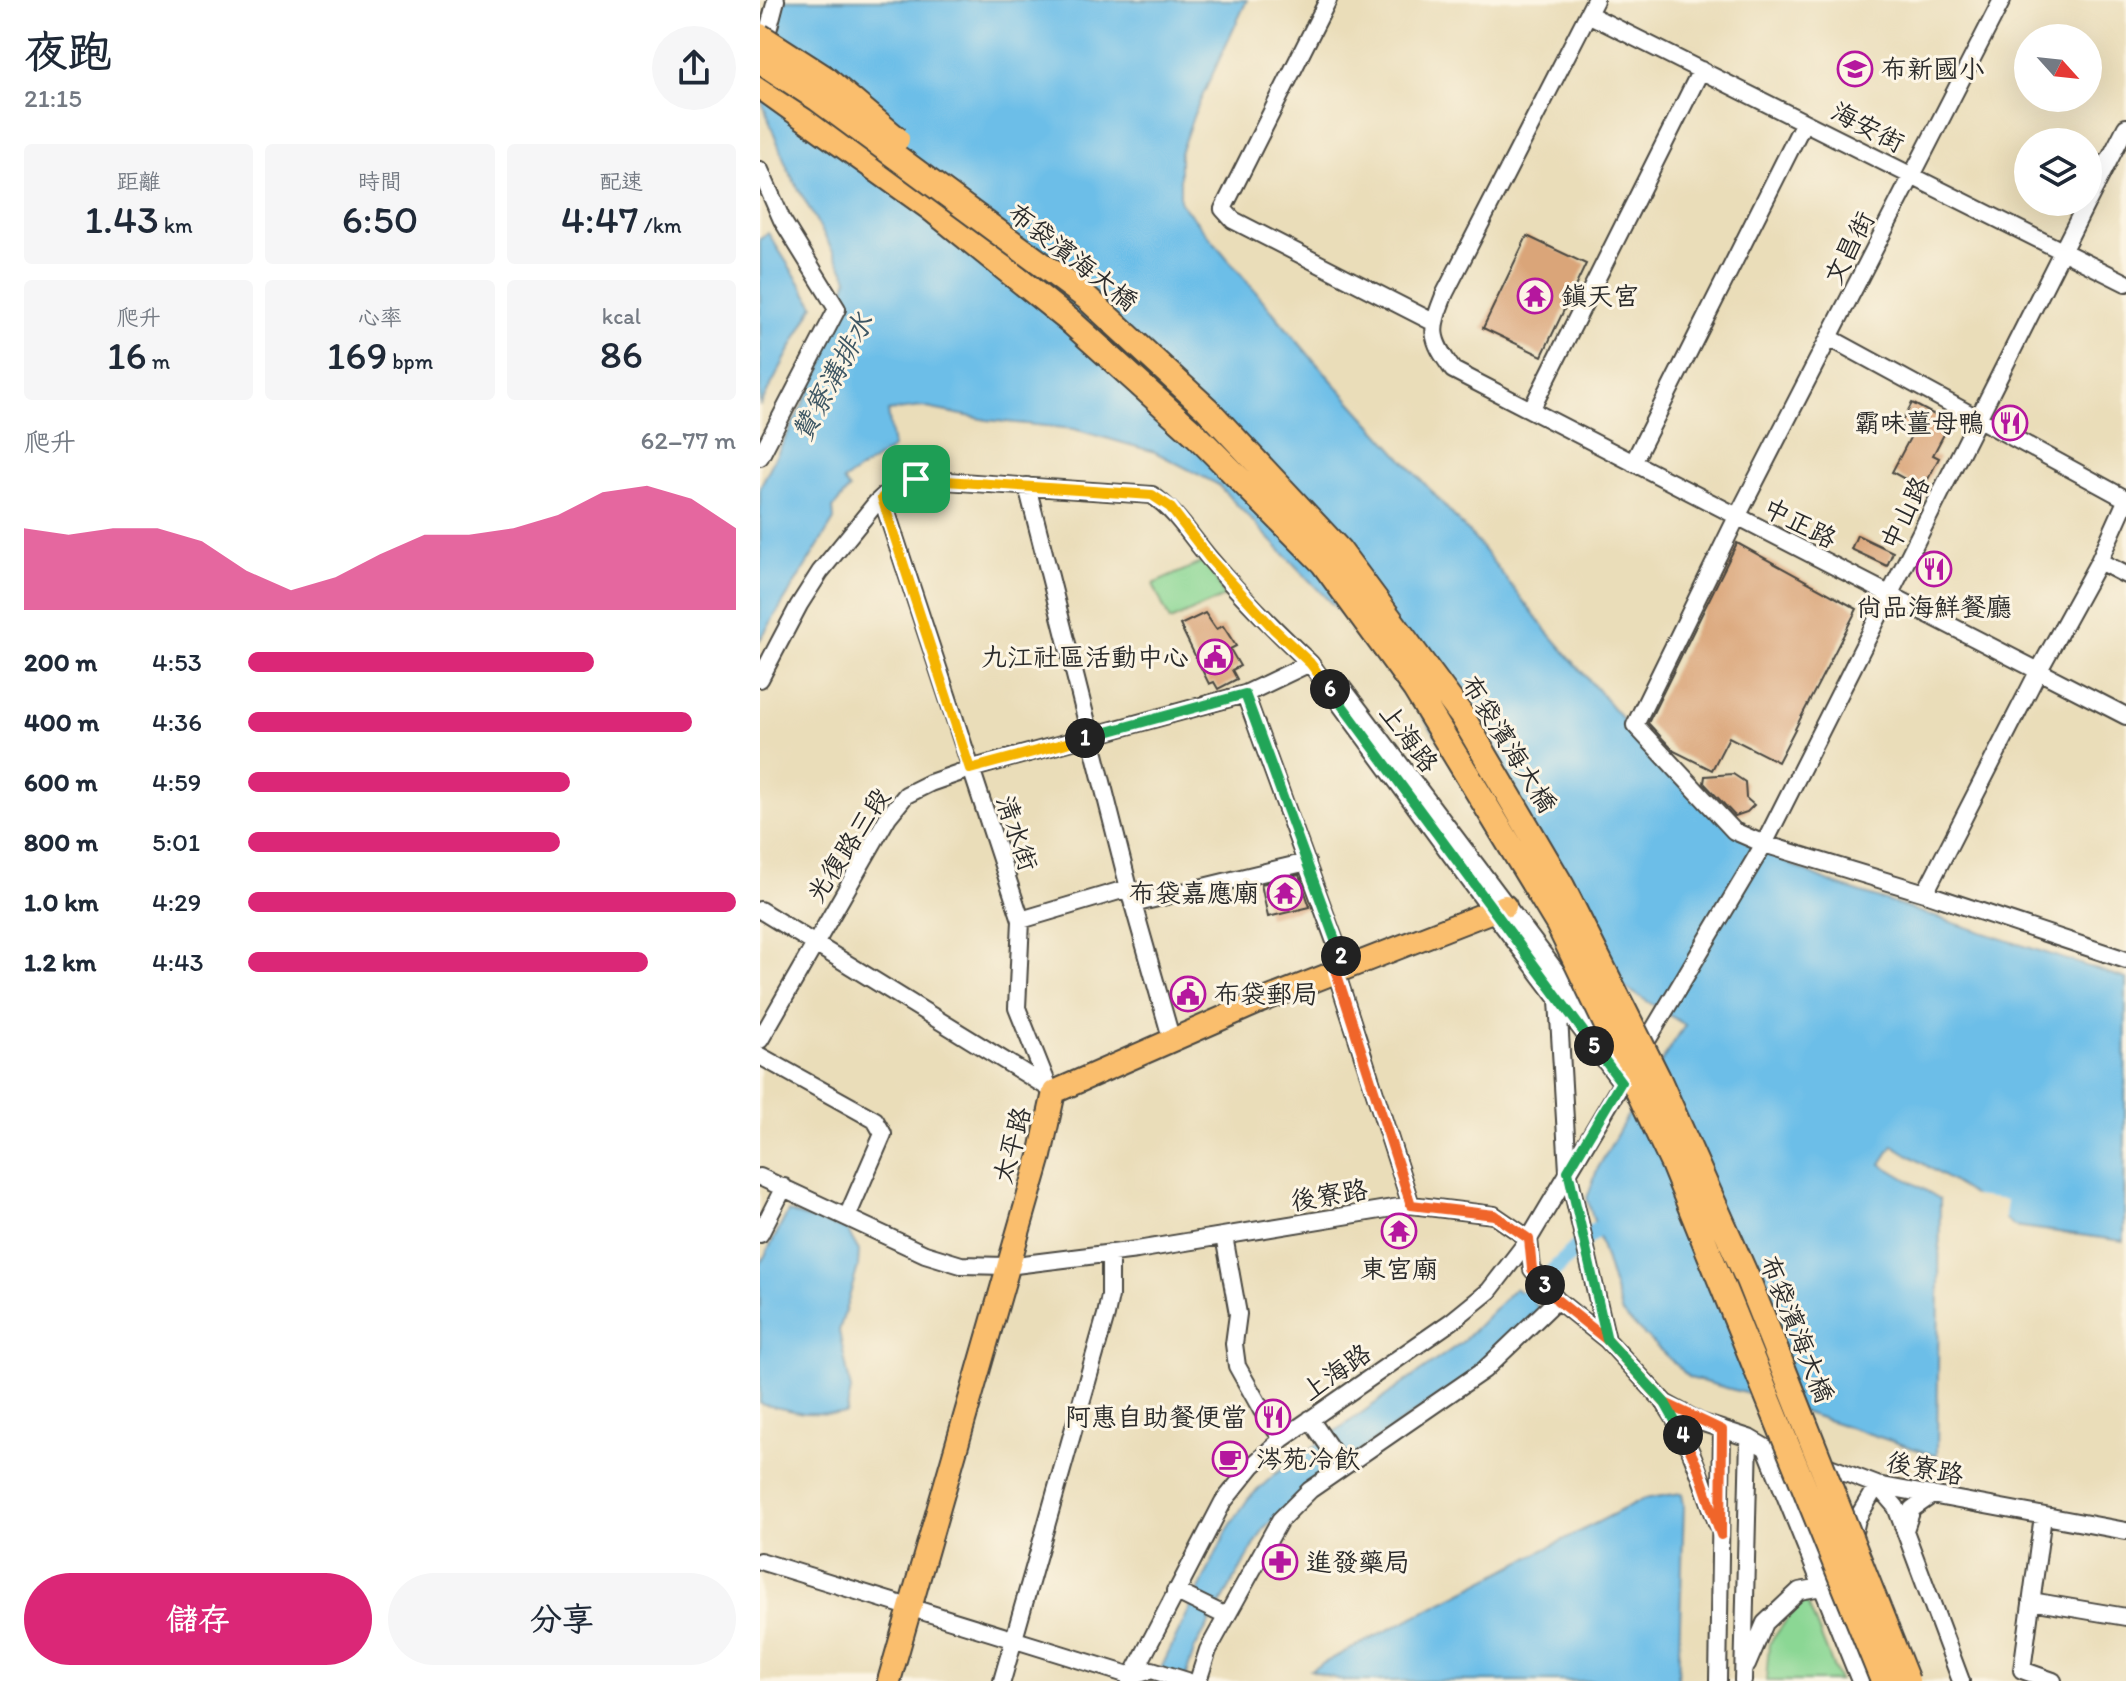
<!DOCTYPE html>
<html lang="zh-TW">
<head>
<meta charset="utf-8">
<style>
  :root { --surface:#fff; --page:#f6f6f7; --text:#1f2937; --muted:#747a83; --accent:#db2777 }
  body { margin:0; font-family:Itim,"LXGW WenKai TC",sans-serif; background:var(--page); color:var(--text); height:100vh; display:flex; flex-direction:column; font-size:30px; white-space:nowrap }
  * { box-sizing:border-box; margin:0 }
  p { font-size:26px; color:var(--muted) }
  .icon { flex:none; width:44px; height:44px; fill:none; stroke:currentColor; stroke-width:2; stroke-linecap:round; stroke-linejoin:round }
  .map { position:relative; flex:1; overflow:hidden }
  .details { display:flex; flex-direction:column; background:var(--surface); width:760px }
  .details>* { flex:none }
  .needle { width:52px; rotate:117deg }
  .fabs { position:absolute; left:1254px; top:24px; display:grid; gap:16px }
  .fabs a { display:grid; place-items:center; width:88px; height:88px; border-radius:50%; background:var(--surface); box-shadow:0 8px 32px #0002; font-size:40px }
  .pin { position:absolute; display:grid; place-items:center; width:68px; height:68px; color:#fff; margin:-34px; border-radius:16px; box-shadow:0 4px 12px #0006 }
  .km { position:absolute; width:40px; height:40px; margin:-20px; border-radius:50%; background:#222; color:#fff; font-size:22px; line-height:40px; text-align:center }
  .round { display:grid; place-items:center; flex:none; width:84px; height:84px; border-radius:42px; background:var(--page) }
  .headline { display:flex; align-items:center; justify-content:space-between; height:136px; padding:0 24px }
  h1 { font-size:44px; font-weight:600; line-height:60px }
  .figures { display:grid; grid-template-columns:repeat(3,1fr); gap:12px; height:136px; padding:8px 24px }
  .figures div { display:grid; align-content:center; border-radius:8px; background:var(--page); text-align:center }
  .figures b { font-size:40px; font-weight:600 }
  .figures small { font-size:22px; font-weight:400 }
  .figures p { font-size:22px }
  .chart { height:224px; padding:16px 24px }
  .chart p { display:flex; justify-content:space-between }
  .chart svg { width:100%; height:144px; margin-top:8px; fill:var(--accent); opacity:.7 }
  .button { display:flex; gap:16px; margin-top:auto; padding:16px 24px }
  .button a { flex:1; height:92px; border-radius:48px; background:var(--accent); color:#fff; font-size:32px; font-weight:600; line-height:92px; text-align:center }
  .button a+a { background:var(--page); color:var(--text) }
  ul { padding:0 24px; list-style:none; font-size:26px }
  li { display:grid; grid-template-columns:128px 96px 1fr; align-items:center; height:60px }
  li i { height:20px; border-radius:10px; background:var(--accent) }
  main { display:flex; flex:1; min-height:0 }
  .map>svg:first-child { display:block }
</style>
</head>
<body>
<main>
<section class="details">
<div class="headline"><div><h1>夜跑</h1><p>21:15</p></div><a class="round"><svg class="icon" aria-label="share" viewBox="0 0 24 24"><path d="M12 15V3M7 8l5-5 5 5M5 13v7h14v-7"/></svg></a></div>
<div class="figures">
<div><p>距離</p><b>1.43<small> km</small></b></div>
<div><p>時間</p><b>6:50</b></div>
<div><p>配速</p><b>4:47<small> /km</small></b></div>
</div>
<div class="figures">
<div><p>爬升</p><b>16<small> m</small></b></div>
<div><p>心率</p><b>169<small> bpm</small></b></div>
<div><p>kcal</p><b>86</b></div>
</div>
<div class="chart"><p><span>爬升</span>62–77 m</p>
<svg viewBox="0 0 160 44" preserveAspectRatio="none"><path d="M0 44V19L10 21L20 19L30 19L40 23L50 32L60 38L70 34L80 27L90 21L100 21L110 19L120 15L130 8L140 6L150 10L160 19V44z"/></svg>
</div>
<ul>
<li><b>200 m</b>4:53<i style="width:71%"></i></li>
<li><b>400 m</b>4:36<i style="width:91%"></i></li>
<li><b>600 m</b>4:59<i style="width:66%"></i></li>
<li><b>800 m</b>5:01<i style="width:64%"></i></li>
<li><b>1.0 km</b>4:29<i style="width:100%"></i></li>
<li><b>1.2 km</b>4:43<i style="width:82%"></i></li>
</ul>
<div class="button"><a>儲存</a><a>分享</a></div>
</section>
<div class="map">
<svg width="1366" height="1681" viewBox="0 0 1366 1681">
  <rect width="100%" height="100%" fill="#fcf5e5"/>
  <filter id="ink" filterUnits="userSpaceOnUse"><feTurbulence type="fractalNoise" baseFrequency=".0125" numOctaves="2"/><feDisplacementMap in="SourceGraphic" scale="16" xChannelSelector="R" yChannelSelector="G"/><feConvolveMatrix kernelMatrix="1 2 1 2 8 2 1 2 1" color-interpolation-filters="sRGB"/></filter>
  <filter id="wash" filterUnits="userSpaceOnUse"><feTurbulence type="fractalNoise" baseFrequency=".006" numOctaves="4" result="noise"/><feDisplacementMap in="SourceGraphic" scale="32" xChannelSelector="R" yChannelSelector="G"/><feGaussianBlur stdDeviation="1.8" result="paint"/><feColorMatrix in="noise" values="0 0 0 0 0 0 0 0 0 0 0 0 0 0 0 0 0 1.4 0 .05"/><feComposite in="paint" operator="in"/></filter>
  <g filter="url(#wash)">
    <rect width="100%" height="100%" fill="#eaddb9"/>
    <path fill="#8bd794" stroke="#5b8160" stroke-width="2" d="M447 560 464 597 410 621 393 584Z
      M1047 1602 1079 1681H1006L1009 1644 1036 1607Z"/>
    <path fill="#6cbee8" stroke="#4c748a" stroke-width="2" d="M16 0H487L434 114 420 153V202L549 355 718 543 787 631 865 722 974 831 1018 859 1074 884 1366 979 1364 1241 1254 1226 1207 1191 1133 1145 1121 1164 1180 1199 1177 1456 985 1393 930 1378 862 1314 827 1198 837 1170 875 1102 925 1025 839 971 617 651 457 484 395 452 314 429 227 420 162 407 128 411 133 448 83 481 89 489 73 508 74 520 0 640V487L65 361 66 343 88 278 29 172 0 97Z
      M8 233 54 305 0 406V239Z
      M28 1212 87 1230 99 1251 98 1267 79 1331 91 1390 86 1414 43 1413 0 1404V1265Z
      M755 1288 781 1309 718 1369 556 1481 505 1527 435 1648 424 1681H395L468 1529 488 1499 514 1475 702 1342Z
      M922 1493 924 1506 918 1681H583L550 1670 883 1499Z"/>
    <path fill="#eaddb9" d="M1206 1195 1247 1200 1244 1224Z"/>
    <g fill="none" stroke-linecap="round" stroke-linejoin="round">
      <path stroke="#6cbee8" stroke-width="16" d="M752 1311 835 1230"/>
    </g>
    <g id="blocks">
      <path fill="#daa579" d="M767 236 826 264 782 356 723 328Z
        M1152 403 1190 423 1173 455 1179 458 1163 489 1132 472 1153 432 1140 425Z
        M1097 535 1133 552 1127 566 1091 549Z
        M977 543 1097 609 1018 762 969 737 952 770 914 751 888 723Z
        M445 613 456 629 463 626 476 646 470 649 480 666 472 670 477 679 458 689 454 682 449 684 420 625Z
        M973 774 985 782 986 798 994 805 987 812 975 816 944 783 945 776Z
        M539 875 550 907 508 917 501 884Z"/>
    </g>
  </g>
  <g filter="url(#ink)">
    <use href="#blocks" fill-opacity="0" stroke="#484640" stroke-width="2"/>
    <g fill="none" stroke-linecap="round" stroke-linejoin="round">
      <g stroke="#484640" stroke-width="20">
        <path id="minor" d="M568 0 463 209 473 220 673 322
          M835 0 685 293C670 330 669 337 693 370L1366 716
          M1242 0 977 517 875 725 974 831 1004 844 1165 893 1366 960
          M828 14 1366 283
          M4 46 16 0
          M0 170 22 220 77 309 0 457
          M1328 201 1366 127
          M1070 338 1366 499
          M771 410 941 70
          M873 463 1044 122
          M267 486 373 904 412 1041
          M122 498 261 920 257 1008 289 1088
          M1339 561 1366 575
          M0 679 39 605 60 572 116 503 135 486 156 479 392 495C417 512 431 537 450 559 481 596 515 630 550 663L732 911 861 1082
          M582 687 808 987 843 1041
          M485 694 585 969
          M1165 893 1278 672 1339 561 1366 501
          M373 904 547 862
          M0 910 292 1090
          M261 920 369 888
          M576 972 651 1205
          M798 1000 808 1171 847 1340
          M0 1040 128 817 146 795 170 783 210 769 485 694 550 663
          M0 1056 115 1120 123 1134 87 1217
          M0 1177 165 1254 201 1265 247 1266 377 1250 651 1205 734 1215 769 1239 772 1269 797 1300 847 1340 905 1403 940 1422 989 1438 1006 1448 1046 1458 1117 1485 1366 1531
          M0 1234 24 1187
          M464 1236 478 1314 474 1344 477 1366 501 1409 522 1439
          M906 1405C930 1440 942 1482 957 1523
          M550 1419 583 1467
          M1006 1448 1100 1681
          M1117 1485 1136 1507 1201 1681
          M1283 1516 1262 1670 1293 1681
          M1145 1530 1152 1509 1172 1495
          M1092 1541 1097 1519 1117 1485
          M0 1561 372 1676
          M415 1591 466 1616
          M1271 1601 1366 1617
          M987 1665 1005 1623 1039 1591 1062 1587
          M372 1676 392 1670 427 1681
          M242 1681 346 1315 350 1296V1253
          M370 1681 463 1502 493 1465 522 1439 692 1321 729 1291 769 1239 1004 844 1327 202
          M438 1681 448 1650 520 1520 550 1490 724 1370 797 1300
          M958 1681 962 1430
          M983 1681 989 1438"/>
      </g>
      <g stroke="#484640" stroke-width="26">
        <path id="major" d="M129 1681 280 1156 294 1092 499 1002 745 906"/>
      </g>
      <g stroke="#484640" stroke-width="28">
        <path id="highway" d="M0 86 169 207 310 321"/>
      </g>
      <use href="#minor" stroke="#fff" stroke-width="16"/>
      <use href="#major" stroke="#fabe6d" stroke-width="22"/>
      <use href="#highway" stroke="#fabe6d" stroke-width="24"/>
      <g stroke="#484640" stroke-width="28" stroke-linecap="butt">
        <path id="highway-bridge" d="M0 36 65 78 137 139
          M0 61 58 99 326 297 447 409 579 550 702 716 802 886 897 1076 988 1280 1147 1681
          M310 321 436 435 563 563 655 689 798 924 913 1164 1123 1681"/>
      </g>
      <use href="#highway-bridge" stroke="#fabe6d" stroke-width="24"/>
    </g>
  </g>
  <g fill="none" stroke-linecap="round" stroke-linejoin="round" filter="url(#ink)">
    <g stroke="#fff" stroke-width="16">
      <path id="split-1" d="M156 479 135 486 122 498 210 769 325 738"/>
    </g>
    <g stroke="#fff" stroke-width="16">
      <path id="split-2" d="M325 738 485 694 581 956"/>
    </g>
    <g stroke="#fff" stroke-width="16">
      <path id="split-3" d="M581 956 585 969 576 972 651 1205 734 1215 769 1239 772 1269 785 1285"/>
    </g>
    <g stroke="#fff" stroke-width="16">
      <path id="split-4" d="M785 1285 797 1300 847 1340 905 1403 962 1430 961 1535 938 1468 923 1435"/>
    </g>
    <g stroke="#fff" stroke-width="16">
      <path id="split-5" d="M834 1046 861 1082 808 1171 847 1340 905 1403 923 1435"/>
    </g>
    <g stroke="#fff" stroke-width="16">
      <path id="split-6" d="M570 689 834 1046"/>
    </g>
    <g stroke="#fff" stroke-width="16">
      <path id="split-7" d="M156 479 392 495 410 507 450 559 513 628 550 663 570 689"/>
    </g>
    <use href="#split-1" stroke="#f5b400" stroke-width="10"/>
    <use href="#split-2" stroke="#22a559" stroke-width="10"/>
    <use href="#split-3" stroke="#f0652b" stroke-width="10"/>
    <use href="#split-4" stroke="#f0652b" stroke-width="10"/>
    <use href="#split-5" stroke="#22a559" stroke-width="10"/>
    <use href="#split-6" stroke="#22a559" stroke-width="10"/>
    <use href="#split-7" stroke="#f5b400" stroke-width="10"/>
  </g>
  <defs>
    <g id="school-ring" transform="scale(1.8)"><circle r="9.5" fill="#fcf5e5" stroke="#b5179e" stroke-width="1.5"/><path d="M0-5L7-2L0 1L-7-2ZM-4 1L0 2.5L4 1V4Q0 6-4 4Z" fill="#b5179e"/></g>
    <g id="temple-ring" transform="scale(1.8)"><circle r="9.5" fill="#fcf5e5" stroke="#b5179e" stroke-width="1.5"/><path d="M0-6L5-2H3V0L6.5 2.5H4V6H1.5V3h-3V6H-4V2.5H-6.5L-3 0V-2H-5Z" fill="#b5179e"/></g>
    <g id="restaurant-ring" transform="scale(1.8)"><circle r="9.5" fill="#fcf5e5" stroke="#b5179e" stroke-width="1.5"/><path d="M-5-6h1v4h1v-4h1v4h1v-4h1v5L-1.5 .5V6h-2V.5L-5-1ZM5-6V6H3V1.5H1.5Q1.5-4 5-6Z" fill="#b5179e"/></g>
    <g id="civic-ring" transform="scale(1.8)"><circle r="9.5" fill="#fcf5e5" stroke="#b5179e" stroke-width="1.5"/><path d="M-.6-6.5H3V-4.5H.6V-3L4-1V1h2V6H-6V1h2V-1L-.6-3ZM-1.2 2.5V6h2.4V2.5Z" fill="#b5179e"/></g>
    <g id="cafe-ring" transform="scale(1.8)"><circle r="9.5" fill="#fcf5e5" stroke="#b5179e" stroke-width="1.5"/><path d="M-5.5-4.5H6V0H3Q3 3.5 0 3.5H-2.5Q-5.5 3.5-5.5 0ZM3-3.2v2h1.7v-2ZM-6 4.5H4V6H-6Z" fill="#b5179e"/></g>
    <g id="pharmacy-ring" transform="scale(1.8)"><circle r="9.5" fill="#fcf5e5" stroke="#b5179e" stroke-width="1.5"/><path d="M-2-6h4v4h4v4h-4v4h-4v-4h-4v-4h4Z" fill="#b5179e"/></g>
  </defs>
  <g fill-rule="evenodd">
    <use href="#school-ring" x="1095" y="69"/>
    <use href="#temple-ring" x="775" y="296"/>
    <use href="#restaurant-ring" x="1250" y="423"/>
    <use href="#restaurant-ring" x="1174" y="569"/>
    <use href="#civic-ring" x="455" y="657"/>
    <use href="#temple-ring" x="525" y="893"/>
    <use href="#civic-ring" x="428" y="994"/>
    <use href="#temple-ring" x="639" y="1231"/>
    <use href="#restaurant-ring" x="513" y="1417"/>
    <use href="#cafe-ring" x="470" y="1459"/>
    <use href="#pharmacy-ring" x="520" y="1562"/>
  </g>
  <g text-anchor="middle" dominant-baseline="central" stroke-width="6" stroke-linejoin="round" paint-order="stroke">
    <g font-size="26" fill="#2b2b2b" stroke="#fcf5e5" text-anchor="start">
      <text x="1121" y="69">布新國小</text>
      <text x="801" y="296">鎮天宮</text>
      <text x="1224" y="423" text-anchor="end">霸味薑母鴨</text>
      <text x="1174" y="607" text-anchor="middle">尚品海鮮餐廳</text>
      <text x="429" y="657" text-anchor="end">九江社區活動中心</text>
      <text x="499" y="893" text-anchor="end">布袋嘉應廟</text>
      <text x="454" y="994">布袋郵局</text>
      <text x="639" y="1269" text-anchor="middle">東宮廟</text>
      <text x="487" y="1417" text-anchor="end">阿惠自助餐便當</text>
      <text x="496" y="1459">涔苑冷飲</text>
      <text x="546" y="1562">進發藥局</text>
    </g>
    <g font-size="26" fill="#2b2b2b" stroke="#fcf5e5">
      <text transform="translate(1108 127) rotate(27)">海安街</text>
      <text transform="translate(1089 248) rotate(-63)">文昌街</text>
      <text transform="translate(313 257) rotate(38)">布袋濱海大橋</text>
      <text transform="translate(1145 513) rotate(-64)">中山路</text>
      <text transform="translate(1040 523) rotate(27)">中正路</text>
      <text transform="translate(649 738) rotate(53)">上海路</text>
      <text transform="translate(749 744) rotate(58)">布袋濱海大橋</text>
      <text transform="translate(257 833) rotate(71)">清水街</text>
      <text transform="translate(88 845) rotate(-57)">光復路三段</text>
      <text transform="translate(252 1145) rotate(-75)">太平路</text>
      <text transform="translate(569 1195) rotate(-9)">後寮路</text>
      <text transform="translate(1037 1329) rotate(68)">布袋濱海大橋</text>
      <text transform="translate(576 1372) rotate(-35)">上海路</text>
      <text transform="translate(1165 1468) rotate(11)">後寮路</text>
    </g>
    <g font-size="28" font-style="italic" fill="#3e5764" stroke="#fcf5e5">
      <text transform="translate(72 377) rotate(-62)">贊寮溝排水</text>
    </g>
  </g>
</svg>
<div class="fabs">
<a><svg class="needle" viewBox="-14 -14 28 28"><path d="M0-13l5 13h-10z" fill="#e53935"/><path d="M0 13l5-13h-10z" fill="#747a83"/></svg></a>
<a><svg class="icon" aria-label="layers" viewBox="0 0 24 24"><path d="M12 4l9 5-9 5-9-5zM3 14l9 5 9-5"/></svg></a>
</div>
<div class="pin" style="left:156px;top:479px;background:#1e9e55"><svg class="icon" aria-label="arrive" viewBox="0 0 24 24"><path d="M6 21V4h12l-3 4 3 4H6"/></svg></div>
<b class="km" style="left:325px;top:738px">1</b>
<b class="km" style="left:581px;top:956px">2</b>
<b class="km" style="left:785px;top:1285px">3</b>
<b class="km" style="left:923px;top:1435px">4</b>
<b class="km" style="left:834px;top:1046px">5</b>
<b class="km" style="left:570px;top:689px">6</b>
</div>
</main>
</body>
</html>
